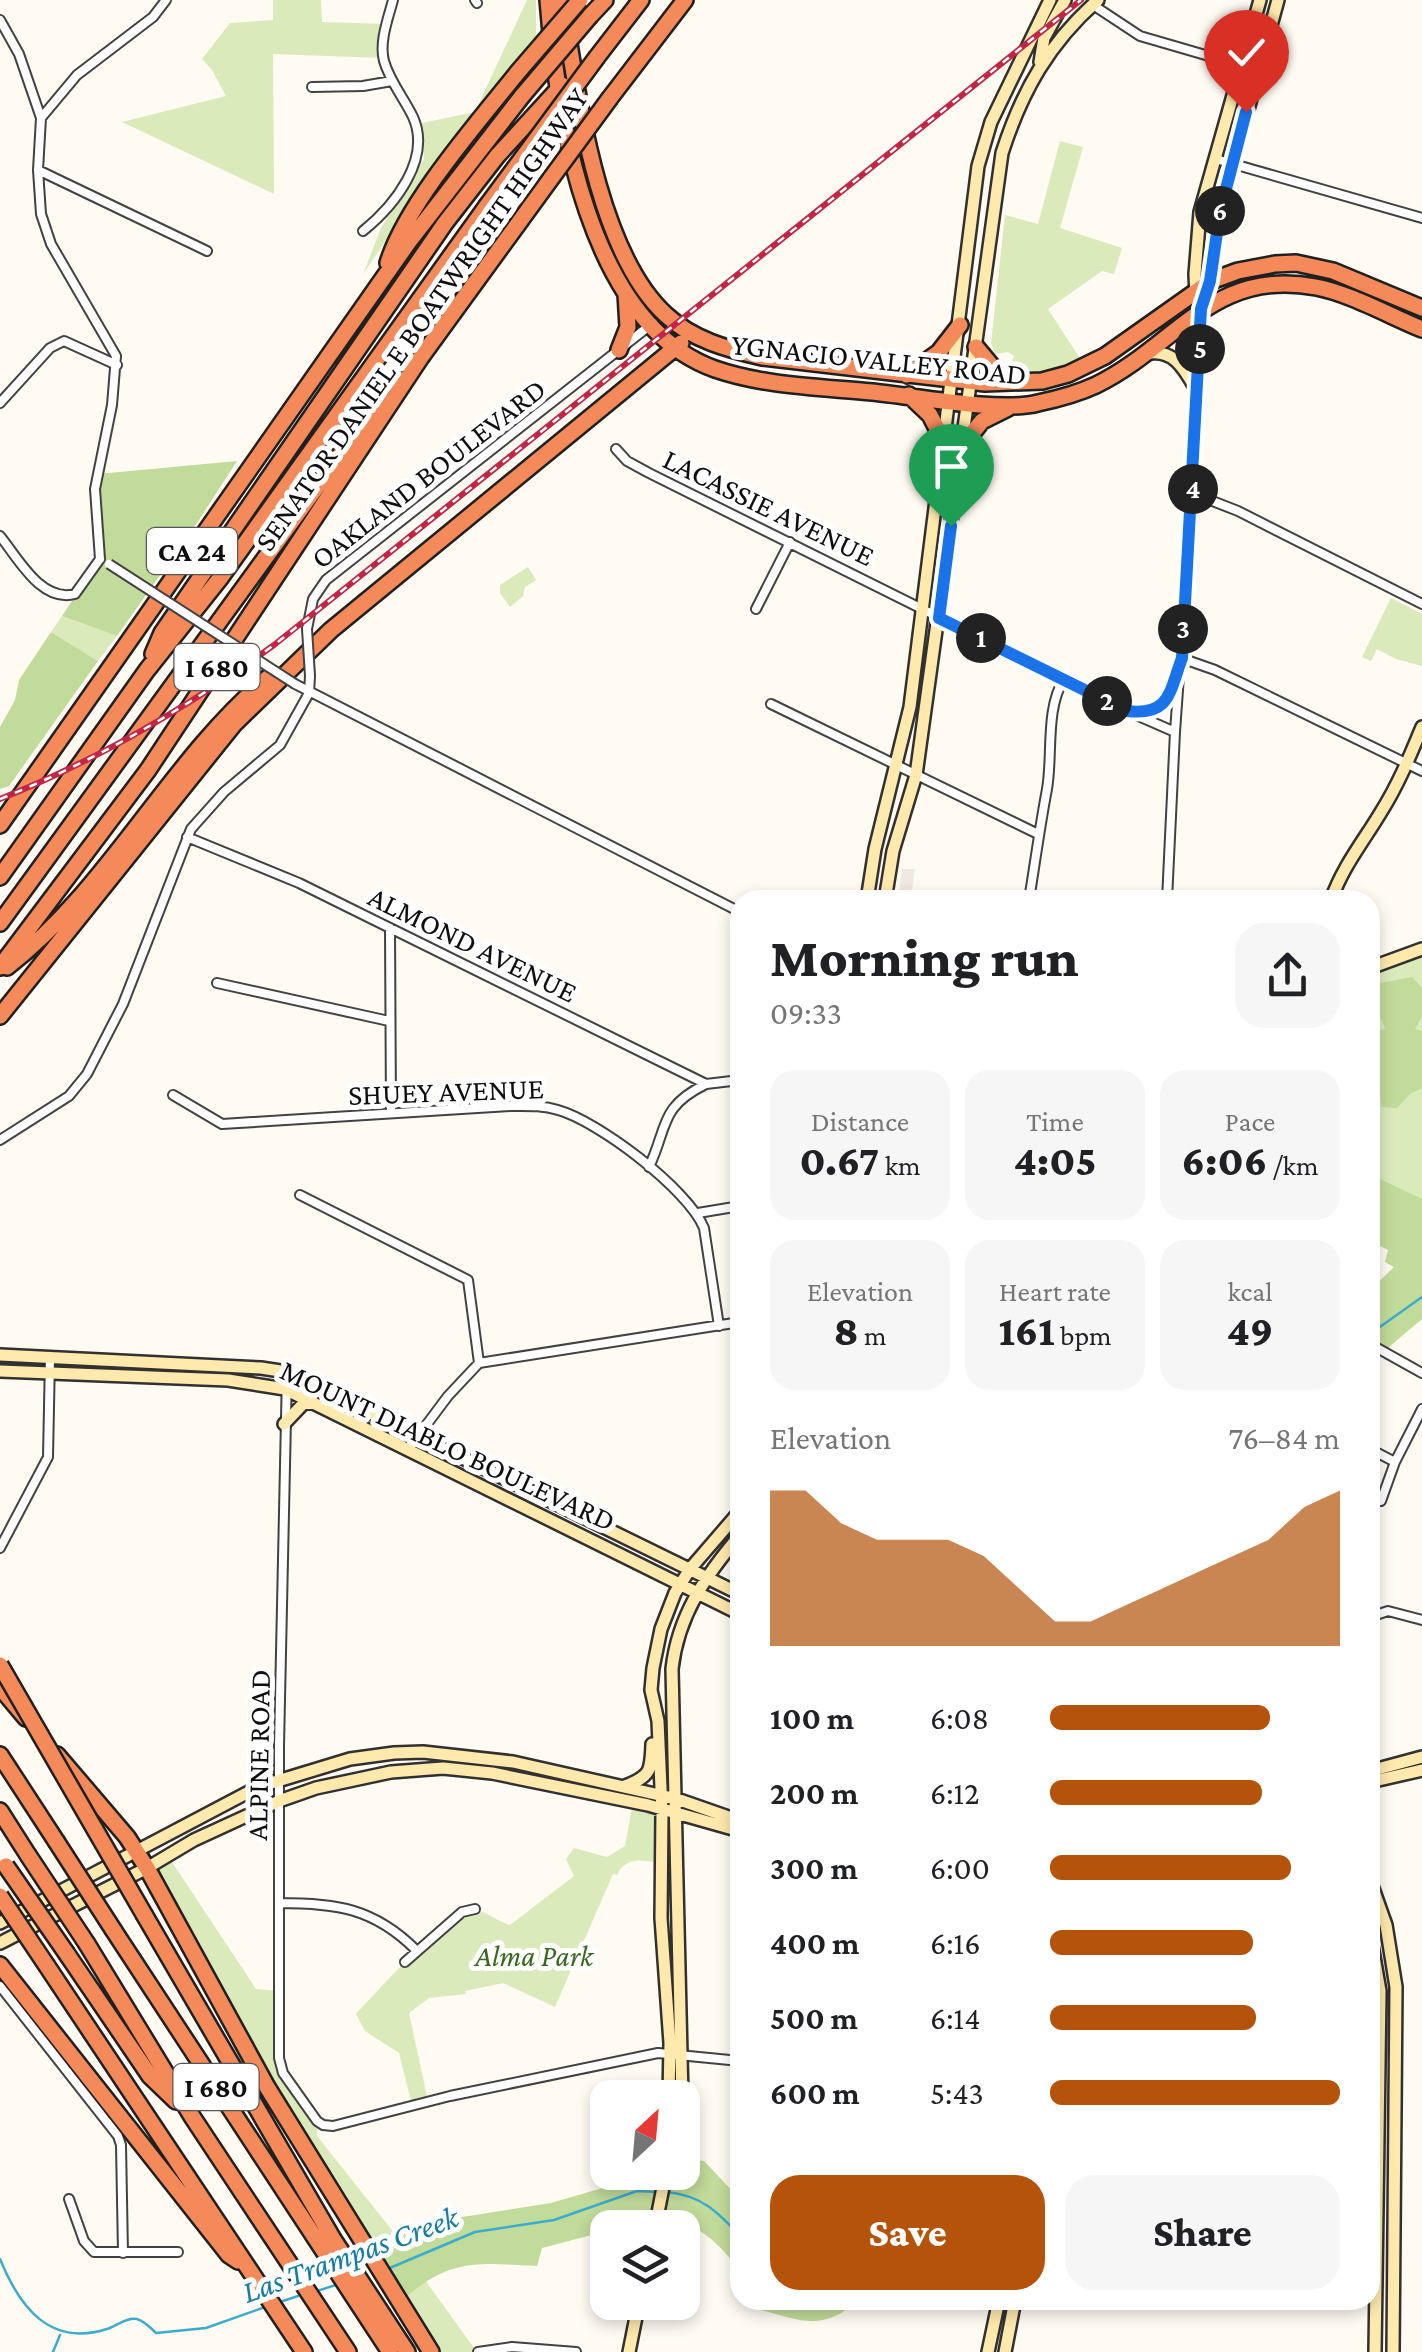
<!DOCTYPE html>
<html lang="en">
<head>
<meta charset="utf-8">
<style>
  :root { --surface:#fff; --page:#f6f6f6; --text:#202124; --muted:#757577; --accent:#b45309 }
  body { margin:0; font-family:"Crimson Pro",serif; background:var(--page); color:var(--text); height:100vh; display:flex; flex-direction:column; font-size:38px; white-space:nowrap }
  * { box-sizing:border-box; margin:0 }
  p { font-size:32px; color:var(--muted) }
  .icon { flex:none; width:55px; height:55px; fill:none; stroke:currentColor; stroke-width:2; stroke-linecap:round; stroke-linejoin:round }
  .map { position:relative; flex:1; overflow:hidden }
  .details { position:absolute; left:730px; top:890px; width:650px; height:1420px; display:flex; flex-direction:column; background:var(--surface); border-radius:30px; box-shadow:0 5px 15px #0003 }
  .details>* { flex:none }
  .needle { width:65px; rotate:26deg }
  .tools { position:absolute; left:590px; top:2080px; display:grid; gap:20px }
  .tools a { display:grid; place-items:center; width:110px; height:110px; border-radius:20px; background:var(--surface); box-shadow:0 5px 15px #0003; font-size:50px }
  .pin { position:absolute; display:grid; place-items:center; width:85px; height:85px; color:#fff; margin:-102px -42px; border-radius:50% 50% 50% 0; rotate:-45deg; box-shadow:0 0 10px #0007 }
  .pin .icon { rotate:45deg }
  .km { position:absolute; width:50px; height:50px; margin:-25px; border-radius:50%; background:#222; color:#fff; font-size:28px; line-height:50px; text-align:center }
  .round { display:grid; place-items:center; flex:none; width:105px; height:105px; border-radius:30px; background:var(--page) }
  .overview { display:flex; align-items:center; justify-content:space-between; height:170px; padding:0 40px }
  h1 { font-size:55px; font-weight:800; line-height:75px }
  .stats { display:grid; grid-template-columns:repeat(3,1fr); gap:15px; height:170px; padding:10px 40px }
  .stats div { display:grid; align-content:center; border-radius:25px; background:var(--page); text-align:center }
  .stats b { font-size:42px; font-weight:800 }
  .stats small { font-size:28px; font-weight:400 }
  .stats p { font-size:28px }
  .chart { height:280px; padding:20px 40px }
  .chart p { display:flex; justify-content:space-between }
  .chart svg { width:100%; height:180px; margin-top:10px; fill:var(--accent); opacity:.7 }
  .primary-button { display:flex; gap:20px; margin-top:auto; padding:20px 40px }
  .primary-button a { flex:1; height:115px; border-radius:30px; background:var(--accent); color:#fff; font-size:40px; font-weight:800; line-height:115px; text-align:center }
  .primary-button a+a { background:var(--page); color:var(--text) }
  ul { padding:0 40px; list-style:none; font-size:32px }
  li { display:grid; grid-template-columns:160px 120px 1fr; align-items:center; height:75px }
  li i { height:25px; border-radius:12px; background:var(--accent) }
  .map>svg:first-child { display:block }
</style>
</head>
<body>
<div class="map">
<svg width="1422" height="2352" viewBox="0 0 1422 2352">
  <rect width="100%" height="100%" fill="#fffaf2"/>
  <path fill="#dbeabb" d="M273 0H321L322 22 386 24 383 58 273 54 274 194 122 122 226 96 212 70 202 59 230 23 273 20Z
    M527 0H536V38L475 112 363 274 381 228 424 159 422 123 475 112Z
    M1060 141 1083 147 1060 228 1122 248 1114 274 1102 271 1048 309 1081 360 1039 373 1008 372 1014 356 1008 352 995 354 991 343 1005 215 1038 224Z
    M528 567 536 580 525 587 523 596 510 607 500 593V585Z
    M1391 598 1422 614V666L1396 659 1377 649 1371 661 1362 657Z
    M62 616 117 636 98 661 51 632Z
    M1422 949V1263L1370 1189 1380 1167 1370 1162V968Z
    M633 1802 662 1810V1863C643 1861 627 1855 617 1875L613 1874 555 2007 503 1983 465 1991 466 1994 429 1998 409 2013 428 2101 412 2105 399 2053 365 2031 356 2014C374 1995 451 1908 474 1910 485 1910 498 1922 510 1925L574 1876 566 1859 574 1848 607 1857 625 1846Z
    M168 1856 256 1989 279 1991 283 2073 317 2121V2136L395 2234 376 2259 147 1868Z
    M425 2280 477 2352H430L402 2301Z"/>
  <path fill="#c1db9a" d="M237 461 197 523 117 636 62 616 100 559 98 474Z
    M51 632 98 661 9 786 0 789V727L15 700 19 680Z
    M1412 977 1422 988V1016L1415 1029 1422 1031V1088L1410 1094 1397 1108 1382 1107 1380 1097 1370 1103 1371 1032 1385 1029C1380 1013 1370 1001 1370 985Z
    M1372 1165 1380 1179 1422 1199V1319L1370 1363V1290L1394 1267 1385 1262 1388 1250 1370 1241Z
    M683 2158 704 2161 740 2199V2273C724 2245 691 2219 659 2212L655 2227 621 2217 618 2227 608 2228 607 2231 542 2248 537 2266C478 2263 448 2258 402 2301L376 2259 395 2234 456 2218 551 2203 606 2187 604 2165 607 2164 608 2172H682Z
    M755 2300H858C823 2332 802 2321 761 2310Z"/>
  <path fill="#f0e9e0" d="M902 869H915L912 891 952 892 954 900H898Z"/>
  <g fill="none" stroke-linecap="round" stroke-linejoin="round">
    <path stroke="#3dabce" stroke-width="2.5" d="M1370 1334 1422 1297
      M666 2192C701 2195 717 2211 740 2236
      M0 2259C20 2308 50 2347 107 2329 116 2326 127 2317 137 2319 144 2321 151 2328 156 2333L206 2328 268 2306
      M385 2270 475 2232 554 2220 637 2191 658 2192
      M314 2292 339 2284
      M779 2300 802 2305 829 2300
      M280 2302 301 2295
      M53 2352 60 2335"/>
    <g stroke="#424242" stroke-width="12">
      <path id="street" d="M475 0 477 3
        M1093 5 1140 36 1257 70
        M0 20 19 54 41 118 38 170 41 214 51 244 116 356 112 405 95 489 100 559
        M312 87 363 86 392 81
        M41 118 77 75 153 17 166 0
        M1216 159 1422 218
        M38 170 207 251
        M363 231C394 206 432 159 413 117 404 98 390 82 384 61 379 42 388 19 393 0
        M0 403 50 348 64 341 117 365
        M616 449 627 461 649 473 1127 711 1175 732
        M0 536C18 558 41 603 75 594L100 559
        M756 609 790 542
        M307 629 313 599 326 580 653 323
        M1181 658 1215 670 1422 771
        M295 684 740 912
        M771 704 1038 834
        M1136 712H1149L1160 708 1177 671
        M187 837 299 883 706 1084 740 1080
        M1029 900C1035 863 1040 826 1047 789 1053 755 1045 709 1064 679
        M1167 900 1175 732 1192 493 1238 511 1422 604
        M390 928 391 1113
        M217 983 389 1021
        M173 1095 222 1124 510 1106C526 1106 542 1105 558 1110 598 1121 688 1189 704 1228L719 1326
        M0 1140 69 1096 87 1074 123 1004 191 829 224 792 280 745 309 693 310 676
        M649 1167C668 1127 659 1107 706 1084
        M300 1195 468 1280 479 1363
        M698 1213 740 1206
        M1370 1344 1422 1373
        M287 1372 279 1746V2058L283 2073 317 2121 323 2125 333 2126 450 2096 658 2053 740 2061
        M409 1448 448 1396 479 1363 740 1322
        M1370 1449 1395 1462
        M1381 1501 1395 1462 1422 1409
        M0 1548 48 1457 50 1357
        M1370 1617 1388 1611 1422 1620
        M279 1903C336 1903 374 1908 416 1950
        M405 1962 462 1912 475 1909
        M0 1986 118 2136 121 2145 123 2253
        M69 2199 84 2241 94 2252H178
        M478 2352 512 2347 576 2352"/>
    </g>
    <g stroke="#313131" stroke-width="16">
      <path id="secondary" d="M1040 62 1044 38 1065 0
        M1196 295 1195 274 1200 212 1260 0
        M1145 354C1174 347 1185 370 1197 391
        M1192 493 1201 309 1211 281 1220 212 1278 0
        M867 900 875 849 910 707 978 166 991 122 1050 0
        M885 900 893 851 916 775 1002 153C1022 91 1049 43 1098 0
        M1331 900C1343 866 1363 842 1381 812 1398 785 1410 756 1422 727
        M1370 968 1422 949
        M0 1355 261 1368 287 1372 740 1594
        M0 1371 228 1380 285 1389 740 1614
        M284 1424 303 1404 313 1402
        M1370 1771 1422 1757
        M1370 1782 1422 1770
        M625 1786C651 1776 651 1771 652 1744
        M1370 1880 1386 1925 1396 1987 1393 2352
        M0 1923 258 1787 350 1759 394 1753 423 1752 513 1762 677 1799 740 1821
        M1370 1934 1380 1991 1375 2352
        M0 1943 147 1868 194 1840 279 1801 316 1788 391 1772 443 1768 492 1773 648 1805 740 1831
        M669 2098 670 2043 661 1918 662 1810 658 1721 651 1690 653 1668 661 1629 675 1593 690 1569 740 1511
        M682 2098 672 1669C678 1615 706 1575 740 1535
        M655 2228 666 2172
        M629 2352 639 2302
        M988 2352 999 2300
        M1005 2352 1015 2300"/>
    </g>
    <g stroke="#202020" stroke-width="20">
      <path id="highway" d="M548 0C557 116 588 324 715 369 764 386 821 387 872 392 914 396 1000 413 1038 403 1057 399 1079 393 1096 385 1176 346 1213 267 1316 287 1349 293 1390 316 1422 329
        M562 0C577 90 596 251 666 315 693 340 727 349 762 357L985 383 1042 381 1068 374 1105 356 1211 281 1238 271 1275 264 1296 263 1333 271 1422 308
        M590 16 605 0
        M597 57 641 0
        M610 98 685 0
        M388 263C406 204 478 122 518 72
        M976 347 996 371 1018 382
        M619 350 628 327 626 294
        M907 375 939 352 960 325
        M909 395 930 415 944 442
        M962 446 982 421 1008 408
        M153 654 162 633 445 223 497 156 562 85
        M0 825 408 243 522 96
        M0 877 147 670 221 577 486 207
        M0 923 343 451 383 402
        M0 967 148 770 421 357 552 177
        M7 967C111 887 169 761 269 677
        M0 1016 234 724 331 630 681 343
        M0 1687 26 1718
        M0 1755 56 1841
        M57 1755 127 1837 147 1868 267 2087 431 2352
        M0 1811 28 1855
        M145 1916 333 2239 407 2352
        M114 1931 390 2352
        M87 1944 193 2118 348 2352
        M67 1954 150 2076 176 2101
        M0 1965 229 2255 238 2261
        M47 1966 304 2352"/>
    </g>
    <use href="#street" stroke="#fff" stroke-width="8"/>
    <use href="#secondary" stroke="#ffe9ad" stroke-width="11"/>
    <use href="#highway" stroke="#f4895a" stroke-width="15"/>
    <g stroke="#c12646" stroke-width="6">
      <path id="rail" d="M0 799C98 760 188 707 274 645L1081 0"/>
    </g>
    <use href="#rail" stroke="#fff" stroke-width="2.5" stroke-dasharray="8" stroke-linecap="butt"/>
    <g stroke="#424242" stroke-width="12" stroke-linecap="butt">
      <path id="street-bridge" d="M109 564 295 684
        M307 629 310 676"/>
    </g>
    <g stroke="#202020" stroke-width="20" stroke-linecap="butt">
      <path id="highway-bridge" d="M518 72 580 0
        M522 96 590 16
        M552 177 610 98
        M486 207 597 57
        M0 1665 145 1916
        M56 1841 114 1931
        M28 1855 87 1944
        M6 1866 67 1954
        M0 1896 47 1966"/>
    </g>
    <use href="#street-bridge" stroke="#fff" stroke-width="8"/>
    <use href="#highway-bridge" stroke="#f4895a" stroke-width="15"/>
  </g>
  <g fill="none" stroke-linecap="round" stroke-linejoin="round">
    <g stroke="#fff" stroke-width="20">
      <path id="route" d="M951 526 939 618 1127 711C1170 716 1169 693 1182 658L1201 309 1210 281 1220 212 1246 112"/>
    </g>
    <use href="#route" stroke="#1a73e8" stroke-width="12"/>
  </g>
  <g text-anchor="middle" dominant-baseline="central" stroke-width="10" stroke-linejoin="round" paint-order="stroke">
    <g fill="#fff" stroke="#575757" stroke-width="2.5">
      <rect x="147" y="528" width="90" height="46" rx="8"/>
      <rect x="174.5" y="644" width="85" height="46" rx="8"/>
      <rect x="173.5" y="2064" width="85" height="46" rx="8"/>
    </g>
    <g font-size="28" font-weight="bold" fill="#0f0f0f">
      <text x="192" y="551">CA 24</text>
      <text x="217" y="667">I 680</text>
      <text x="216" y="2087">I 680</text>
    </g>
    <g font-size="30" fill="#0f0f0f" stroke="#fff">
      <text transform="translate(421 319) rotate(-55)">SENATOR DANIEL E BOATWRIGHT HIGHWAY</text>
      <text transform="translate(879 359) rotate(6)">YGNACIO VALLEY ROAD</text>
      <text transform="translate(428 473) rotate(-38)">OAKLAND BOULEVARD</text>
      <text transform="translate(769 507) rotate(26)">LACASSIE AVENUE</text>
      <text transform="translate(473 944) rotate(26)">ALMOND AVENUE</text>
      <text transform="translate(446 1091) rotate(-2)">SHUEY AVENUE</text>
      <text transform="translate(448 1445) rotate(25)">MOUNT DIABLO BOULEVARD</text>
      <text transform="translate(258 1755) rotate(-89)">ALPINE ROAD</text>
    </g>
    <g font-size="30" font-style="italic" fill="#39681e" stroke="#fff">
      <text x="534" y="1955">Alma Park</text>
    </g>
    <g font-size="32" font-style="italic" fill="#177ca3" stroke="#fff">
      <text transform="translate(350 2254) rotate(-20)">Las Trampas Creek</text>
    </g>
  </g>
</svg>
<div class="tools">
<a><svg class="needle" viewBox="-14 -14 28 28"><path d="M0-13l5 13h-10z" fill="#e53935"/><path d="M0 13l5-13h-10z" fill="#757577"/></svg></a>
<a><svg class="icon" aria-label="layers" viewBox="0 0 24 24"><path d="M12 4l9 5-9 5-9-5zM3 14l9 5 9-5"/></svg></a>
</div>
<div class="pin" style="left:951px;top:526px;background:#1e9e55"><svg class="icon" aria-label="arrive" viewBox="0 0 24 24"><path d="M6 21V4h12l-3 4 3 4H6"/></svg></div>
<div class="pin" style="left:1246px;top:112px;background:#d93025"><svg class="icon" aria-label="check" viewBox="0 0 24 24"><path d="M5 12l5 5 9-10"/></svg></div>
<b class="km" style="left:981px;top:638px">1</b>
<b class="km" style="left:1107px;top:701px">2</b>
<b class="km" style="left:1183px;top:629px">3</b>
<b class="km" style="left:1193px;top:489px">4</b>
<b class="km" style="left:1200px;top:349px">5</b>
<b class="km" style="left:1220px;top:211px">6</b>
<section class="details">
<div class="overview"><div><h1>Morning run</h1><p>09:33</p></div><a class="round"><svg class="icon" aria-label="share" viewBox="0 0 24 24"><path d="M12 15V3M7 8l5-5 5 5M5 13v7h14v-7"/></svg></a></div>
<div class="stats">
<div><p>Distance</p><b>0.67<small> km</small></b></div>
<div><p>Time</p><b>4:05</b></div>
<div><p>Pace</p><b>6:06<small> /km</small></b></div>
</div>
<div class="stats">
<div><p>Elevation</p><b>8<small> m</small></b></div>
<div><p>Heart rate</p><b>161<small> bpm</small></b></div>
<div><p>kcal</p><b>49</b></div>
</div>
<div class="chart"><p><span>Elevation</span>76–84 m</p>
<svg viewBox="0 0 160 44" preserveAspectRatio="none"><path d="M0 44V6L10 6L20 14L30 18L40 18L50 18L60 22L70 30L80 38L90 38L100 34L110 30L120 26L130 22L140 18L150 10L160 6V44z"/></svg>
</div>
<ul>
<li><b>100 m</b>6:08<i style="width:76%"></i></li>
<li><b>200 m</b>6:12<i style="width:73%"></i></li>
<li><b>300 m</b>6:00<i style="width:83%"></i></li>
<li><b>400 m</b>6:16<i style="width:70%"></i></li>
<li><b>500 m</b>6:14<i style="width:71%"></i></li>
<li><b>600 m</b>5:43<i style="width:100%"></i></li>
</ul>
<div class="primary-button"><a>Save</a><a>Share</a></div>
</section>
</div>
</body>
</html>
